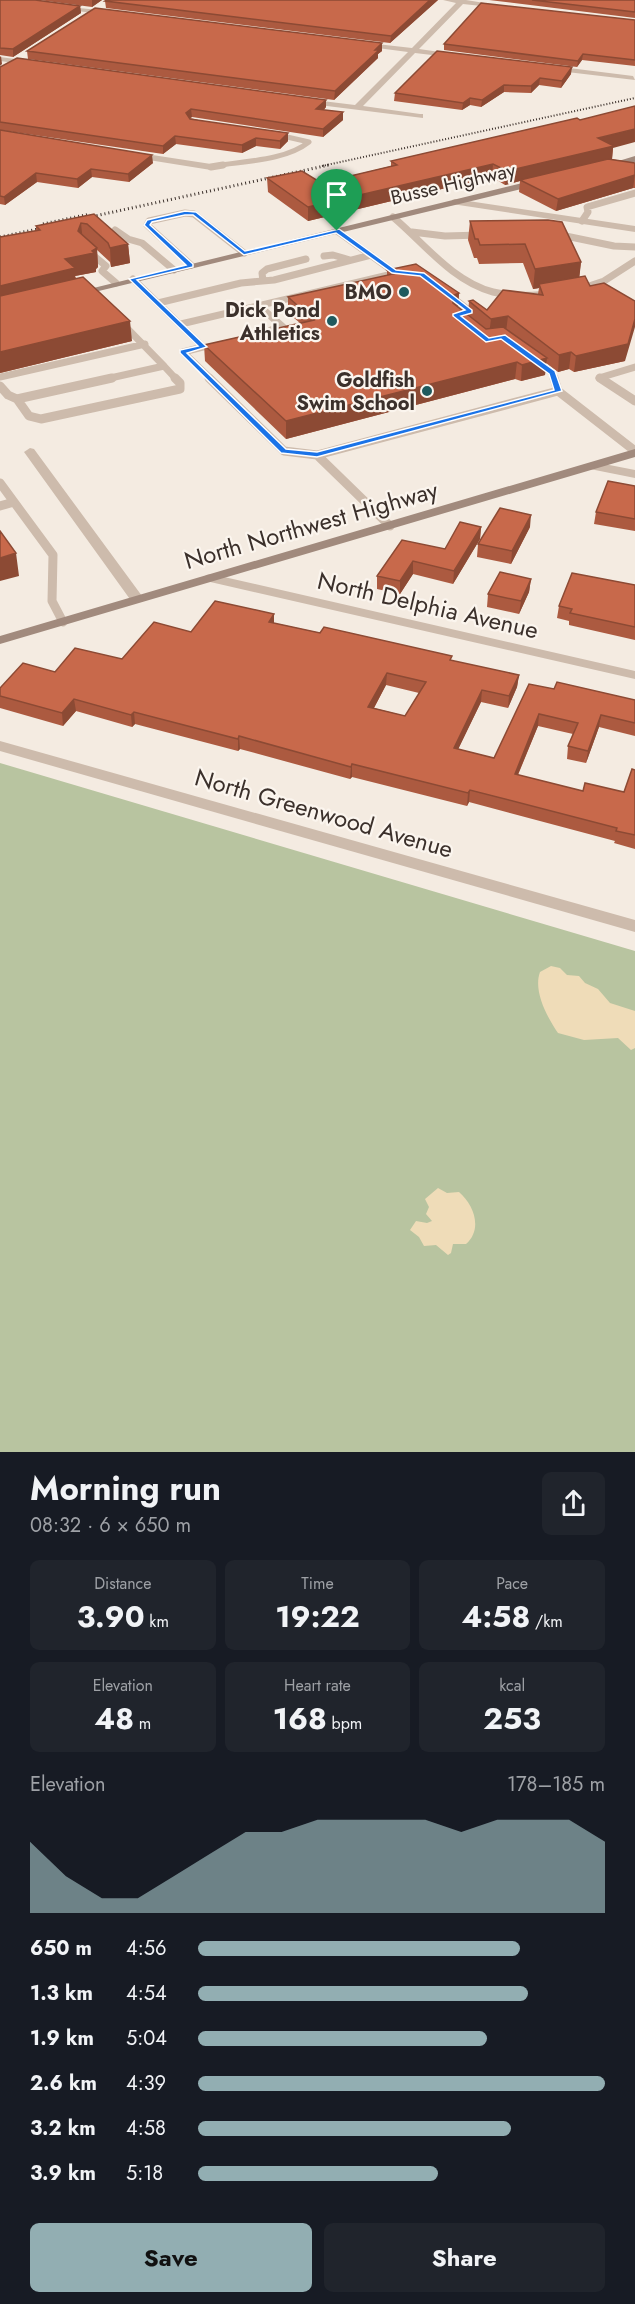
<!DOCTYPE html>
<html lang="en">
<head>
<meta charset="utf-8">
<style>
  :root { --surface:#171b24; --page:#20242c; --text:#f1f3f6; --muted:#9ea1a6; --accent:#92aeb2 }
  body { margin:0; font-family:Jost,sans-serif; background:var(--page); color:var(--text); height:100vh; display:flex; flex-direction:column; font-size:22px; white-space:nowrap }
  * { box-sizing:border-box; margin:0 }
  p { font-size:20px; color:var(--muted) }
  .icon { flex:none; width:33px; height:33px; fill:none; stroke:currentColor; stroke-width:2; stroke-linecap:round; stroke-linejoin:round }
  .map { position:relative; height:1452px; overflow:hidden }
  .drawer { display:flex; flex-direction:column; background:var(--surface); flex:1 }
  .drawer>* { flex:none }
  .pin { position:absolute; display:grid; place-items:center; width:51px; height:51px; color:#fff; margin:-62px -26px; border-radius:50% 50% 50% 0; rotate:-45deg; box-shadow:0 0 6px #0007 }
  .pin .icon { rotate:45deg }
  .round { display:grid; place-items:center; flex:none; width:63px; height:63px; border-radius:9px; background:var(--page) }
  .overview { display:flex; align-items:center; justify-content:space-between; height:102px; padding:0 30px }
  h1 { font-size:33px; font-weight:700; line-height:45px }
  .metrics { display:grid; grid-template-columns:repeat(3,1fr); gap:9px; height:102px; padding:6px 30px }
  .metrics div { display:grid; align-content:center; border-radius:9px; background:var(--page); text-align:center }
  .metrics b { font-size:30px; font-weight:700 }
  .metrics small { font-size:16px; font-weight:400 }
  .metrics p { font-size:16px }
  .chart { height:168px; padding:12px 30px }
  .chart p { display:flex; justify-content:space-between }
  .chart svg { width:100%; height:108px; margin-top:6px; fill:var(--accent); opacity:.7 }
  .primary-button { display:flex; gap:12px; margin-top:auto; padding:12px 30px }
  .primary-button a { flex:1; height:69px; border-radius:9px; background:var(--accent); color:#111; font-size:24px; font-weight:700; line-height:69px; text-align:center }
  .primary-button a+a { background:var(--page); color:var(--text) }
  ul { padding:0 30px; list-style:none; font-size:20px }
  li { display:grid; grid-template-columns:96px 72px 1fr; align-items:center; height:45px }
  li i { height:15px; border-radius:8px; background:var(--accent) }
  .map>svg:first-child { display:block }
</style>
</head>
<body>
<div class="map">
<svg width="635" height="1452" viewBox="0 0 635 1452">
  <rect width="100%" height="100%" fill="#f4ebe1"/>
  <path fill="#b8c4a0" d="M0 763 635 951V1452H0Z"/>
  <path fill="#efdcb8" d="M551 966 560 968 567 975 579 976 585 983 598 989 610 1003 635 1011V1048L631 1050 618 1038 584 1040 558 1033C547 1017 533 991 540 972Z
    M438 1188 447 1193 459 1192C474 1205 483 1229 466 1244H453L451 1253 448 1255 436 1245 424 1246 419 1237 410 1230 416 1221 427 1223 432 1221 426 1214 429 1207 425 1199Z"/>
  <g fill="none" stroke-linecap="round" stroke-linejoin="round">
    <path stroke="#cdbbac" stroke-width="5" d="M214 166C243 161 285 161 309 142L274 134"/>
    <path stroke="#cdbbac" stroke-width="7" d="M211 167 223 165
      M393 217C424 243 452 281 493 292 512 297 533 295 553 294
      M582 221 588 212 587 207 635 193
      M115 230 128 239 142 243 174 270
      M337 231 394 272
      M412 232 445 236 481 235
      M556 234 614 246 635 247
      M87 250 106 266 102 271 116 283
      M324 256 333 255 350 260
      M191 265 147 225 149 221 185 213 194 214 244 253
      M133 279 203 347 183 352 211 379
      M263 281 262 273 267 269 306 259
      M583 288 604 281 635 261
      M448 294 470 311 456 315 459 318
      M158 303 241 283 274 280 371 255
      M258 305 283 327 271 330
      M120 321 164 366
      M181 324 401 272
      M534 359 552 373 554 379
      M0 377 145 344
      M106 379 164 366 176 379
      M601 379 599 378 635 367"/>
    <path stroke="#cdbbac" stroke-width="9" d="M209 378 284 451 317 455 390 526
      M554 378 558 391
      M600 378 635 401
      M0 386 8 395 17 399
      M17 399 29 416 41 419 180 389V383L175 378
      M17 399 112 378
      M317 455 558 391 635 451
      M0 483 53 555 52 601 63 622
      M0 506 14 502"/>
    <path fill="#cdbbac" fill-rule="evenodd" d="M443 0H466L503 6 500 8 463 4 419 49 454 54 457 58 415 53 363 106 420 114H423V118L303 103 302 101 306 99 355 105 408 52 362 46 359 42 412 48 456 3Z
      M59 6 109 11 112 13 109 15 61 9Z
      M0 57 30 61 34 63 30 65 0 61Z
      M553 66 633 76 635 80 550 70Z
      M133 152 211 164 215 167 211 170 130 157V153Z
      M455 199 635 226V232L452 204V200Z
      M30 448 34 449 142 596 144 599 142 602H132L24 452Z
      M594 462 635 470V478L590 469V463Z
      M211 574 635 671V679L206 581 204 578 206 575Z"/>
    <path fill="#cdbbac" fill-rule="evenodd" d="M0 741 635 920V932L0 751Z"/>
    <path fill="#a18a7d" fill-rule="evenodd" d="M635 156V162L606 169 602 166Z
      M539 179 543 182 542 184 78 296 73 293Z
      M635 449V457L0 644V636Z"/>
    <path stroke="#3b302b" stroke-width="2" stroke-dasharray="1 2" stroke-linecap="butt" d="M322 166 635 98"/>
    <path stroke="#3b302b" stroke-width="3" stroke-dasharray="1 3" stroke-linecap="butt" d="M81 219 329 165
      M43 224 90 214
      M0 237 52 226"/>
  </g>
  <path fill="#ac5a40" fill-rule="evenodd" d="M0 0 80 6 81 13 13 57 0 55Z
    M39 0H102L92 7Z
    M107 0H438L390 43 106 8 105 1Z
    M489 0H635V18Z
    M635 20V66L582 60 577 67 444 50V44Z
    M27 51H382L378 54V58L334 100 28 59Z
    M0 67 326 100V107L324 110 343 112V120L323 137 192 117 190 118 288 141 280 149 256 146 242 153 176 144 163 154 0 130Z
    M571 74 561 88 539 85 531 93 504 92 481 107 470 105 462 110 394 101 395 93Z
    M0 130 153 163 129 182 92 177 78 188 37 182 5 205 0 204Z
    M613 148 612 159H611L635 163V188H633L556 211 519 192 520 181 505 185 492 177 308 221 268 192 267 178 318 181 342 178 391 166V161Z
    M94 214 128 244 130 263 111 267 110 262 97 250 98 267 96 269V272L75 276 76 278 132 341 0 373 36 230V226Z
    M470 221 581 262 579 277 625 361 574 372 569 369 558 372 546 363 545 375 521 381 515 379 286 439 205 361 204 345 300 323 288 313V297L387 276V270L459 293 458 307 468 315 469 301 487 310 538 294 539 288 533 289 523 263 479 264 477 258H474L468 240Z
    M635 486V531L594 524 596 512Z
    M481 527 480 539 453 584 413 574 400 594 377 589V576L445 549Z
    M530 527 511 564 477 557 478 544Z
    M531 579 529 592 519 614 487 607 488 594Z
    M635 585V640L569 625V621L557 618 559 606Z
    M274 614V623L519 675 517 687 508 708 481 702 458 749 494 758 554 689 635 700V736L599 727 586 763 567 759 568 746 573 734 538 726 518 775 583 791 624 792 635 770V849L614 843 615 841 469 802 467 806 352 777 350 779 240 749 238 751 135 724 132 727 76 711 63 726 0 708V688L55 672 122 659 191 632ZM386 685 419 693 405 716 374 708Z"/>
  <path fill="#8c4a34" d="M92 0H102L92 7Z
    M430 0H438L390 43 391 36Z
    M80 6 81 13 13 57V49Z
    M382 43V51L378 54V58L334 100 335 91Z
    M583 54 582 60 577 67 578 61Z
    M1 56 2 64 0 66V57Z
    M572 67 571 74 561 88 562 81Z
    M540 78 539 85 531 93V86Z
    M504 85V92L481 107 482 100Z
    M470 98V105L462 110 463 103Z
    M326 100V107L316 117V109Z
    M191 109 192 117 186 121V113Z
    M343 112V120L323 137V129Z
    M635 129V142L613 148 612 159 522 181 520 180V181L505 185 507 171 598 138Z
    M288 133V141L280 149V141Z
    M175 136 176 144 163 154V146Z
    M256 138V146L242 153V145Z
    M152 155 153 163 129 182 128 174Z
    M493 164 492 177 308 221V207Z
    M91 169 92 177 78 188 77 179Z
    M36 173 37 182 5 205 4 197Z
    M635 175 633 188 556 211 558 199Z
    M81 223 83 242 78 231Z
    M128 244 130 263 111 267 110 248Z
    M97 248 98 267 96 269V272L75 276 77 287 0 306V286L65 259 92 251Z
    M581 262 579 281 539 284V288L533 289 535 269Z
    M459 293 458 309 452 312V296Z
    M508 316 506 332 489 335 491 319Z
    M635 319V327L625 361 574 372 576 356Z
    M130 321 132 341 0 373V352Z
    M571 352 569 369 558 372 559 355Z
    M547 358 545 375 521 381 522 365Z
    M517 362 515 379 286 439V421Z
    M531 515 530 527 511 564 512 551Z
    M481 527 480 539 453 584 454 571Z
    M16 553 19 576 0 581V558Z
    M413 561V574L400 594V581Z
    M531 579 529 592 519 614 521 601Z
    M274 614V626L269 622Z
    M387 673 386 685 368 719V707Z
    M519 675 517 687 508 708 509 696Z
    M482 690 481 702 453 760 454 748Z
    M74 699 76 711 63 726 62 713Z
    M134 712 135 724 132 727 131 715Z
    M539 714 538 726 513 786 515 774Z
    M601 715 599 727 586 763 588 751Z
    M239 736 240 749 238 751V739Z
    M352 764V777L350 779 351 767Z
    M470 790 469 802 467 806 468 793Z"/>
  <path fill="#c8694b" stroke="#8c4a34" stroke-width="1.5" fill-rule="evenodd" d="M0 0H35L80 6 13 49 0 48Z
    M107 0H430L391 36 105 1Z
    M532 0H635V12Z
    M481 3 635 20V60L583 54 578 61 444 44Z
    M95 8 382 43 375 50H379L335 91 27 51Z
    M437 51 572 67 562 81 540 78 531 86 504 85 482 100 470 98 463 103 395 93Z
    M17 58 326 100 316 109 343 112 323 129 191 109 186 113 190 119 288 133 280 141 256 138 242 145 175 136 163 146 0 122V67Z
    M635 106V129L598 138 614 146 507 171 493 164 308 207 267 178 302 171 318 181 338 176 342 178 397 165 391 161 577 118 580 120Z
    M0 130 152 155 128 174 91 169 77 179 36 173 4 197 0 196Z
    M608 159 635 163V175L558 199 520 180Z
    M94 214 128 244 110 248 108 243 87 224 81 223 78 231 97 248 92 251 94 253 65 259 75 268 0 286V237L40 230 36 226Z
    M548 220 562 222 581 262 535 269 525 244 480 245 478 239H475L470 221Z
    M416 264 459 293 452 296 453 303 486 329 503 327 547 358 522 365 517 362 286 421 204 345 314 320 288 297 393 274 387 270Z
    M585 276 590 286 604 283 635 301V319L628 344 576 356 571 352 559 355 508 316 491 319 469 301 473 300 487 310 503 290 543 295 539 284Z
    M83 277 130 321 0 352V296Z
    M608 481 635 486V519L596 512Z
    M500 508 531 515 512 551 478 544Z
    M460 522 481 527 454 571 413 561 400 581 377 576 402 540 445 549Z
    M0 531 16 553 0 558Z
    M500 572 531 579 521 601 488 594Z
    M572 573 635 585V627L570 613 572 609 559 606Z
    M215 601 274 614 269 622 320 633 324 627 452 656 450 660 519 675 509 696 482 690 454 748 494 758 529 684 554 689 557 682 635 700V723L601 715 588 751 568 746 578 723 539 714 515 774 583 791 585 783 624 792 632 769 635 770V835L616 831 617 828 470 790 468 793 352 764 351 767 239 736 238 739 134 712 131 715 74 699 62 713 0 696V688L23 663 55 672 75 648 122 659 154 622 191 632ZM387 673 426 682 405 716 368 707Z"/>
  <path fill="#1a73e8" stroke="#fff" stroke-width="1.5" fill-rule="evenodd" d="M185 211 196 212 245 251 339 229 396 270 424 273 472 310V313L461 316 489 338 505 335 555 371 562 391 317 457 281 453 180 353V350L198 346 129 279 186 265 144 225 147 220ZM185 215H193L244 255 336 233 392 273 420 276 465 310 453 314V316L486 342 501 339 549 374 554 390 317 452 286 449 187 353 207 347 137 280 193 267V264L150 225 152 222Z"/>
  <g fill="#1f5a5e" stroke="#fbf5ee" stroke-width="2">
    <circle cx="404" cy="292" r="6"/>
    <circle cx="332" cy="321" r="6"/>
    <circle cx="427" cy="391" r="6"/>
  </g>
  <g text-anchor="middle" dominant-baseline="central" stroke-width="4.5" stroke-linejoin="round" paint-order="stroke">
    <g font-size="20" fill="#3b302b" stroke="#fbf5ee">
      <text transform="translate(453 184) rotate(-13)">Busse Highway</text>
    </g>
    <g font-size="20" font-weight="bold" fill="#3b302b" stroke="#fbf5ee" text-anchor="end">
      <text x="392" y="292">BMO</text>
      <text x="320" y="310">Dick Pond<tspan x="320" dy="23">Athletics</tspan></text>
      <text x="415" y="380">Goldfish<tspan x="415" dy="23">Swim School</tspan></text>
    </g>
    <g font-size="24" fill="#3b302b" stroke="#fbf5ee">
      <text transform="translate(311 525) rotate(-16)">North Northwest Highway</text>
      <text transform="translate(428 605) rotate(13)">North Delphia Avenue</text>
      <text transform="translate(324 813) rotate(16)">North Greenwood Avenue</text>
    </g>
  </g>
</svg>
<div class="pin" style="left:337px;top:231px;background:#1e9e55"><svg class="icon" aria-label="arrive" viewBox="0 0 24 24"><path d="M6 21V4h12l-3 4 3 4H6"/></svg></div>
</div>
<section class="drawer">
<div class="overview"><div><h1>Morning run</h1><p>08:32 · 6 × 650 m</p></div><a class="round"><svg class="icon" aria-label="share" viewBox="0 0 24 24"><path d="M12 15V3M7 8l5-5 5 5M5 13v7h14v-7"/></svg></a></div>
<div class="metrics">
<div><p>Distance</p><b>3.90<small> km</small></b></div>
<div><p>Time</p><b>19:22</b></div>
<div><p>Pace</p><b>4:58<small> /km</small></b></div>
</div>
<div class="metrics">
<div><p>Elevation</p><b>48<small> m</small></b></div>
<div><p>Heart rate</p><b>168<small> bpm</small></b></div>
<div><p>kcal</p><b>253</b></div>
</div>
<div class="chart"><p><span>Elevation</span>178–185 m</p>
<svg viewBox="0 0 160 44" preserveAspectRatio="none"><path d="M0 44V15L10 29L20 38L30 38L40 29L50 20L60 11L70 11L80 6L90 6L100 6L110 6L120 11L130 6L140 6L150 6L160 15V44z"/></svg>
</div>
<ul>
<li><b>650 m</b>4:56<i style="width:79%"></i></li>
<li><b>1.3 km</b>4:54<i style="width:81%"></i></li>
<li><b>1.9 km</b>5:04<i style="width:71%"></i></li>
<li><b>2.6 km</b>4:39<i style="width:100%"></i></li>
<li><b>3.2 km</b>4:58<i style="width:77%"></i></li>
<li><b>3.9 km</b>5:18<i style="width:59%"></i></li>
</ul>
<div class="primary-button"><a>Save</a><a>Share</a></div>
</section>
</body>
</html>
